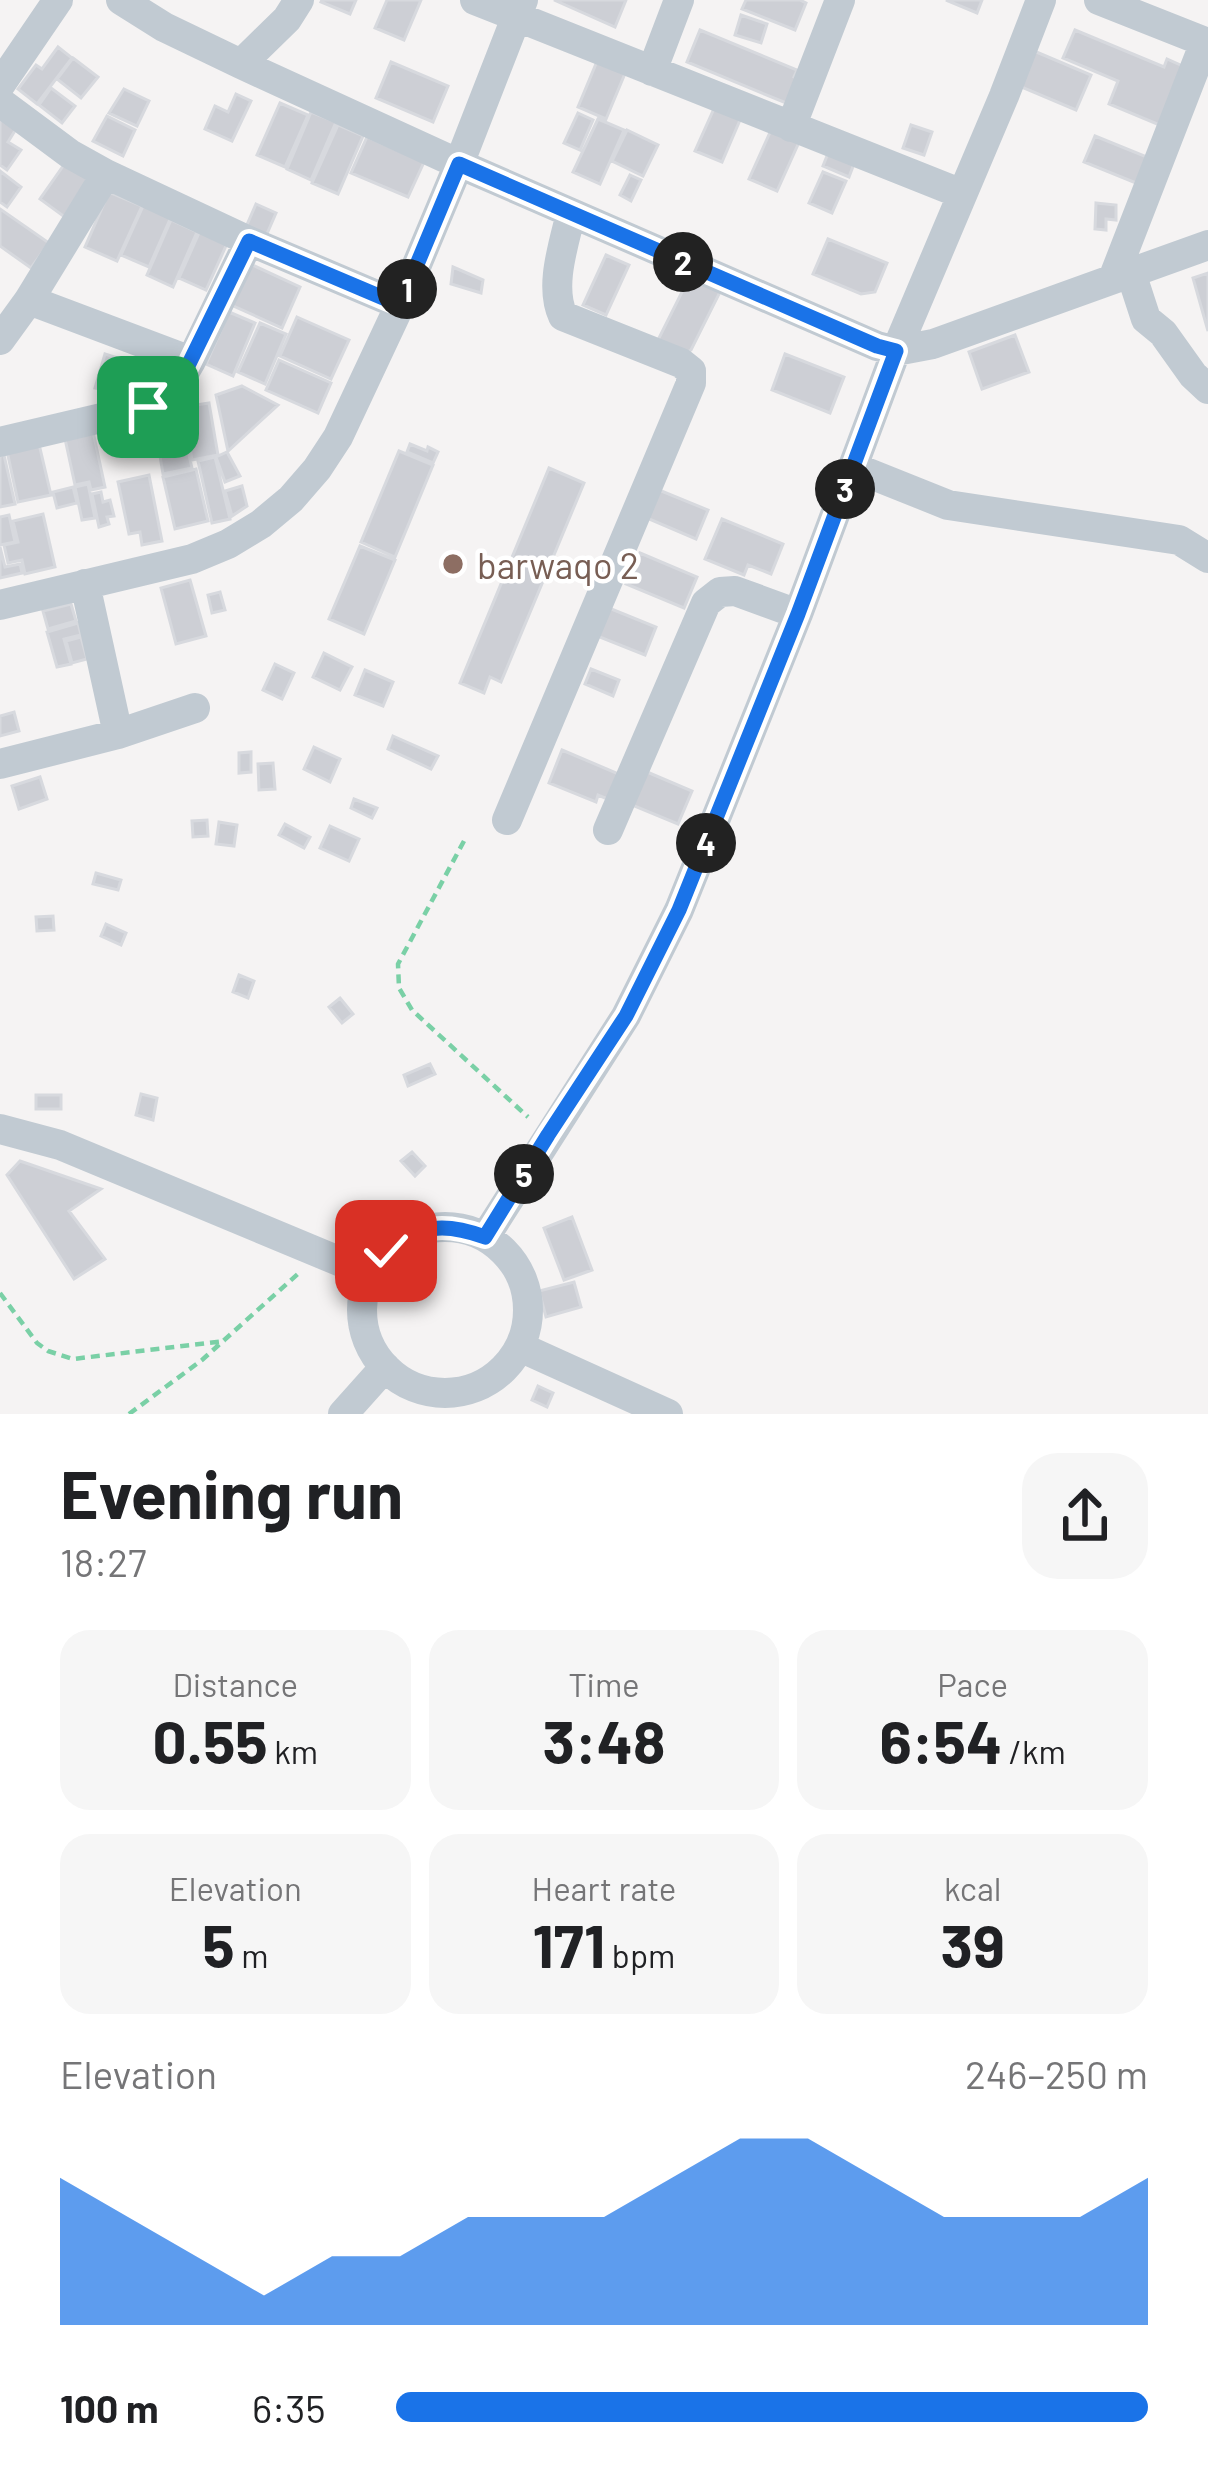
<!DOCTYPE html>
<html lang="en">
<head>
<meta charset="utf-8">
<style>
  :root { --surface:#fff; --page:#f6f6f6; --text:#202124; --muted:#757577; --accent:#1a73e8 }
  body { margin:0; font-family:Barlow,sans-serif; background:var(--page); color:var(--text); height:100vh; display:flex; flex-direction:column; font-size:45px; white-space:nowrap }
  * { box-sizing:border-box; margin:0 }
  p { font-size:39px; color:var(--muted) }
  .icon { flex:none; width:66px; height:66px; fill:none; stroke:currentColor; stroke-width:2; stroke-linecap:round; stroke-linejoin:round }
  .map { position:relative; height:1414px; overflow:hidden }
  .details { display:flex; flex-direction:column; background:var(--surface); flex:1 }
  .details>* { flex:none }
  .pin { position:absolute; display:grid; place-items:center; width:102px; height:102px; color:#fff; margin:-51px; border-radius:24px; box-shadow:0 6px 18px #0006 }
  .km { position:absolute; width:60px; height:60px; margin:-30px; border-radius:50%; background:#222; color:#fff; font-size:33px; line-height:60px; text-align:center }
  .round { display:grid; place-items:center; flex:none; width:126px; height:126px; border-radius:36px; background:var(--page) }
  .overview { display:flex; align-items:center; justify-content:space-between; height:204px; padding:0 60px }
  h1 { font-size:66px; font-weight:700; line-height:90px }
  .metrics { display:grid; grid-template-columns:repeat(3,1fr); gap:18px; height:204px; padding:12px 60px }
  .metrics div { display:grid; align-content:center; border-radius:30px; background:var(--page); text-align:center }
  .metrics b { font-size:60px; font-weight:700 }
  .metrics small { font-size:33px; font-weight:400 }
  .metrics p { font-size:33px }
  .chart { height:336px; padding:24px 60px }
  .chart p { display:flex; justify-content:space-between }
  .chart svg { width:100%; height:216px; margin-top:12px; fill:var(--accent); opacity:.7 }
  ul { padding:0 60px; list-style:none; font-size:39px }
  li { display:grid; grid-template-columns:192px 144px 1fr; align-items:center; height:90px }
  li i { height:30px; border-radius:15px; background:var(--accent) }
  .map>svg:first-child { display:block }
</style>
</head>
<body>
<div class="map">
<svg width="1208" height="1414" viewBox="0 0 1208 1414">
  <rect width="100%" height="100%" fill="#f5f3f3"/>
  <path fill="#cdcfd5" stroke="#d7d9de" stroke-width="3" d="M322 0H356L350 14 321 2Z
    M387 0H421L404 40 375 28Z
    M554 0H626L615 27Z
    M746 0H800L806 3 795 30 742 9Z
    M946 0H982L977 13Z
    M741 15 767 24 761 43 735 35Z
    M700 30 797 70 794 77 801 80 791 105 687 62Z
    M1075 30 1164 67 1167 59 1187 68 1162 126 1109 104 1118 81 1063 58Z
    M58 47 72 58 37 104 18 89 36 65 42 69Z
    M1034 51 1091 75 1076 110 1019 86Z
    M73 58 98 77 81 98 57 79Z
    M598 59 626 71 606 119 578 107Z
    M391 62 448 86 433 122 376 98Z
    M51 88 75 106 62 123 39 105Z
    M124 89 149 101 137 126 109 113Z
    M236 94 251 101 232 141 205 129 215 106 228 112Z
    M717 102 743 113 722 162 695 151Z
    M280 103 308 115 285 167 257 155Z
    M311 112 336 122 311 180 287 169Z
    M578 113 593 120 580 150 564 143Z
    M107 116 135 130 123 156 93 141Z
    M0 118 16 129 8 142 21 150 7 170 0 165Z
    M598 119 624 130 600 184 573 172Z
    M338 125 363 136 338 194 312 183Z
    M911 125 932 132 924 155 903 148Z
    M772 128 800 140 777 191 749 179Z
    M627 130 658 145 643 176 612 161Z
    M1095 136 1147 157 1136 183 1084 162Z
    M367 137 424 162 408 197 351 173Z
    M829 151 855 161 849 177 823 166Z
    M68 159 94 178 66 218 40 199Z
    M0 171 21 187 7 207 0 202Z
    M823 172 846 181 832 213 809 203Z
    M630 175 641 180 631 201 620 195Z
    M109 192 142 206 117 261 85 247Z
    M1096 203 1116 205V220L1106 219V230L1095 229Z
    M144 204 171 217 149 267 121 255Z
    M256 204 276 213 266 236 246 227Z
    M0 209 49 243 31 268 0 246Z
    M171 220 197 232 173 287 147 275Z
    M203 224 230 237 206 290 179 278Z
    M828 239 887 263 875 292 861 294 813 274Z
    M606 255 629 265 606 315 583 305Z
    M248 263 300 287 282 328 229 304Z
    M453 267 483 280 481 293 451 284Z
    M693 270 724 284 691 350 679 357 655 346Z
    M1208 273V331L1193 278Z
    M229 312 255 323 233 376 206 364Z
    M297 317 349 340 331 379 280 356Z
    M260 323 286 334 265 384 238 372Z
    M1015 335 1029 372 982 389 969 352Z
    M105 354 130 362 122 392 95 388Z
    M138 354 159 360 148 391 126 392Z
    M785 354 844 377 830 413 772 390Z
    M279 360 331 383 318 413 266 390Z
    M242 386 278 405 228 451 216 395Z
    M209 403 218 455 192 460 183 407Z
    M180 412 186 438 170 441 172 451 161 453 153 418Z
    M92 427 105 487 91 490 89 482 75 485 64 434Z
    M186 442 192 468 163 474 160 456 176 452 174 444Z
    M39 444 51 495 18 502 7 451Z
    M410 444 427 451 428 447 438 452 433 463 407 452Z
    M399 451 433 465 395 557 361 542Z
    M227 452 240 476 225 482 216 457Z
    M4 455 15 504 0 507V456Z
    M215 457 230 519 212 523 198 461Z
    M549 468 584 483 501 682 490 677 484 693 460 683Z
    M196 469 208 521 175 529 163 477Z
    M149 475 162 541 142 545 140 532 129 534 118 482Z
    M88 484 95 518 82 520 75 487Z
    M242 486 247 506 232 516 225 491Z
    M73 487 77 503 57 508 53 492Z
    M654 488 708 510 696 539 642 516Z
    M101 492 103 502 110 500 114 516 107 517 109 524 99 527 92 494Z
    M43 514 55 567 25 574 22 560 8 563 4 545 18 542 13 521Z
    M9 515 15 542 0 545V517Z
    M722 519 783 544 771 574 748 565 744 575 705 559Z
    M360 546 395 560 364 634 329 619Z
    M0 547 5 567 20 564 22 573 0 578Z
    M640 553 697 577 684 608 626 584Z
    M190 580 206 636 176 644 161 588Z
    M220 592 225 610 212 613 208 595Z
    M71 604 76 621 48 629 43 611Z
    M599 604 656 627 645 655 587 632Z
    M78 623 81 635 64 639 71 664 57 667 47 632Z
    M81 637 87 659 72 663 66 641Z
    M324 653 352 667 340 690 313 677Z
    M275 664 294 673 282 699 263 690Z
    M591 669 619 680 613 696 585 684Z
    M365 670 393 682 383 706 355 695Z
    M14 712 19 731 0 736V716Z
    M393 736 438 756 431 769 388 749Z
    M314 747 340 759 330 782 304 769Z
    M562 750 621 775 610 800 598 795 596 802 549 783Z
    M251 752V772L239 773V753Z
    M273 763 275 789 259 790 258 764Z
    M640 769 692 791 678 824 627 803Z
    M40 777 47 799 19 809 12 786Z
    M354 799 377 808 372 818 351 808Z
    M207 820 208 836 193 837 192 821Z
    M219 822 237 825 234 846 216 844Z
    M285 824 310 837 304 848 279 835Z
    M330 826 359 839 349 861 320 848Z
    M96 873 121 880 118 890 93 884Z
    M53 916 54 930 37 931 36 917Z
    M106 924 126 933 121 945 101 936Z
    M239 975 254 981 248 998 233 992Z
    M340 998 353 1014 342 1023 329 1007Z
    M430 1064 435 1074 408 1086 404 1075Z
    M141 1094 157 1098 153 1120 136 1115Z
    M36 1095H61V1109H36Z
    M412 1152 425 1166 415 1176 401 1161Z
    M20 1161 101 1189 69 1211 105 1259 74 1279 7 1175Z
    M572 1217 592 1270 564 1280 544 1228Z
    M574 1282 581 1307 546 1317 539 1291Z
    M538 1386 553 1393 547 1407 532 1400Z"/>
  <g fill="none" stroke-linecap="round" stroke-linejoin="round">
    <path stroke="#7ad0a6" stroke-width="4.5" stroke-dasharray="9 6" stroke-linecap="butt" d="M464 841 398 964 399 988 412 1010 528 1117
      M0 1293 37 1343 48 1351 73 1359 225 1341
      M129 1414 202 1360 300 1272"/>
    <path stroke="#c1cad2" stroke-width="30" d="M121 0 164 27 241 64 459 164 877 346 896 351 933 344 1208 245
      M475 0 962 194
      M1099 0 1205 42 1113 279
      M241 64 287 19 299 0
      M652 71 679 0
      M0 85 58 0
      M0 102 70 154 106 174 249 241 400 305
      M791 127 840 0
      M1131 273 1146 319 1163 333 1193 375 1208 389
      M29 300 191 361
      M0 340 29 300 106 174
      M0 442 148 407C168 394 180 381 191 361L249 241
      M853 467 948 505 1179 540 1208 558
      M85 584 118 734
      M0 605 192 559 228 544 261 524 291 499 317 469 338 437 400 305 459 164 523 0
      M0 764 118 734 195 708
      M507 820 691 383V371L681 363 563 316C549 286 564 244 571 213
      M608 830 706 603 720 592 735 591 798 614
      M0 1129 60 1145 370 1274
      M362 1310a83 83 0 1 1 166 0a83 83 0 1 1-166 0Z
      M485 1237 626 1016 679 910 798 614 896 351 1004 96 1041 0
      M520 1347 668 1414
      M343 1414 385 1367"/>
  </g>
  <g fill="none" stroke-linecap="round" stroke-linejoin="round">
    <g stroke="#fff" stroke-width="24">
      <path id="route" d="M148 407 166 395 181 380 249 241 400 305 459 164 877 346 896 351 798 614 679 910 626 1016 548 1135 485 1237C443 1222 422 1225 386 1251"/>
    </g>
    <use href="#route" stroke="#1a73e8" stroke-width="15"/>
  </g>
  <circle fill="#8d6e63" stroke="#fff" stroke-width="4.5" cx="453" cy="564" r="12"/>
  <g text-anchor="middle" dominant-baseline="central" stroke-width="9" stroke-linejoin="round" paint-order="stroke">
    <g font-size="36" fill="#785e54" stroke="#fff" text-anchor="start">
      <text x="477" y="564">barwaqo 2</text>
    </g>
  </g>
</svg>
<div class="pin" style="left:148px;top:407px;background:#1e9e55"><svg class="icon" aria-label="arrive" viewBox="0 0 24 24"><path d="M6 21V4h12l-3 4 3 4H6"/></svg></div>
<div class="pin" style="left:386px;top:1251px;background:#d93025"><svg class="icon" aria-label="check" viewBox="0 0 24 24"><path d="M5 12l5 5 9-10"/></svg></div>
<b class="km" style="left:407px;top:289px">1</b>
<b class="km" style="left:683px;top:262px">2</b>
<b class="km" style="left:845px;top:489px">3</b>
<b class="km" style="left:706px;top:843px">4</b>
<b class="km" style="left:524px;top:1174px">5</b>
</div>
<section class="details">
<div class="overview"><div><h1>Evening run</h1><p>18:27</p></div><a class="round"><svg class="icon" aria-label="share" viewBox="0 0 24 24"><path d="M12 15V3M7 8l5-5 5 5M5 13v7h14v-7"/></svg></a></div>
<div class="metrics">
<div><p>Distance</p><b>0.55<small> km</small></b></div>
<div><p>Time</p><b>3:48</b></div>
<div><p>Pace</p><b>6:54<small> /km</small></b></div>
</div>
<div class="metrics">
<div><p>Elevation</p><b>5<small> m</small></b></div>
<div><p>Heart rate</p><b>171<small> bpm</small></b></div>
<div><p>kcal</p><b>39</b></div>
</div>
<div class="chart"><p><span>Elevation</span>246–250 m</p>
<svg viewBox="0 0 160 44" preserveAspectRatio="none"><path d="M0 44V14L10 22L20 30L30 38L40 30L50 30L60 22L70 22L80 22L90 14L100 6L110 6L120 14L130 22L140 22L150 22L160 14V44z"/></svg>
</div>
<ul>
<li><b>100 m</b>6:35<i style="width:100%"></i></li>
</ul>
</section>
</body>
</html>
